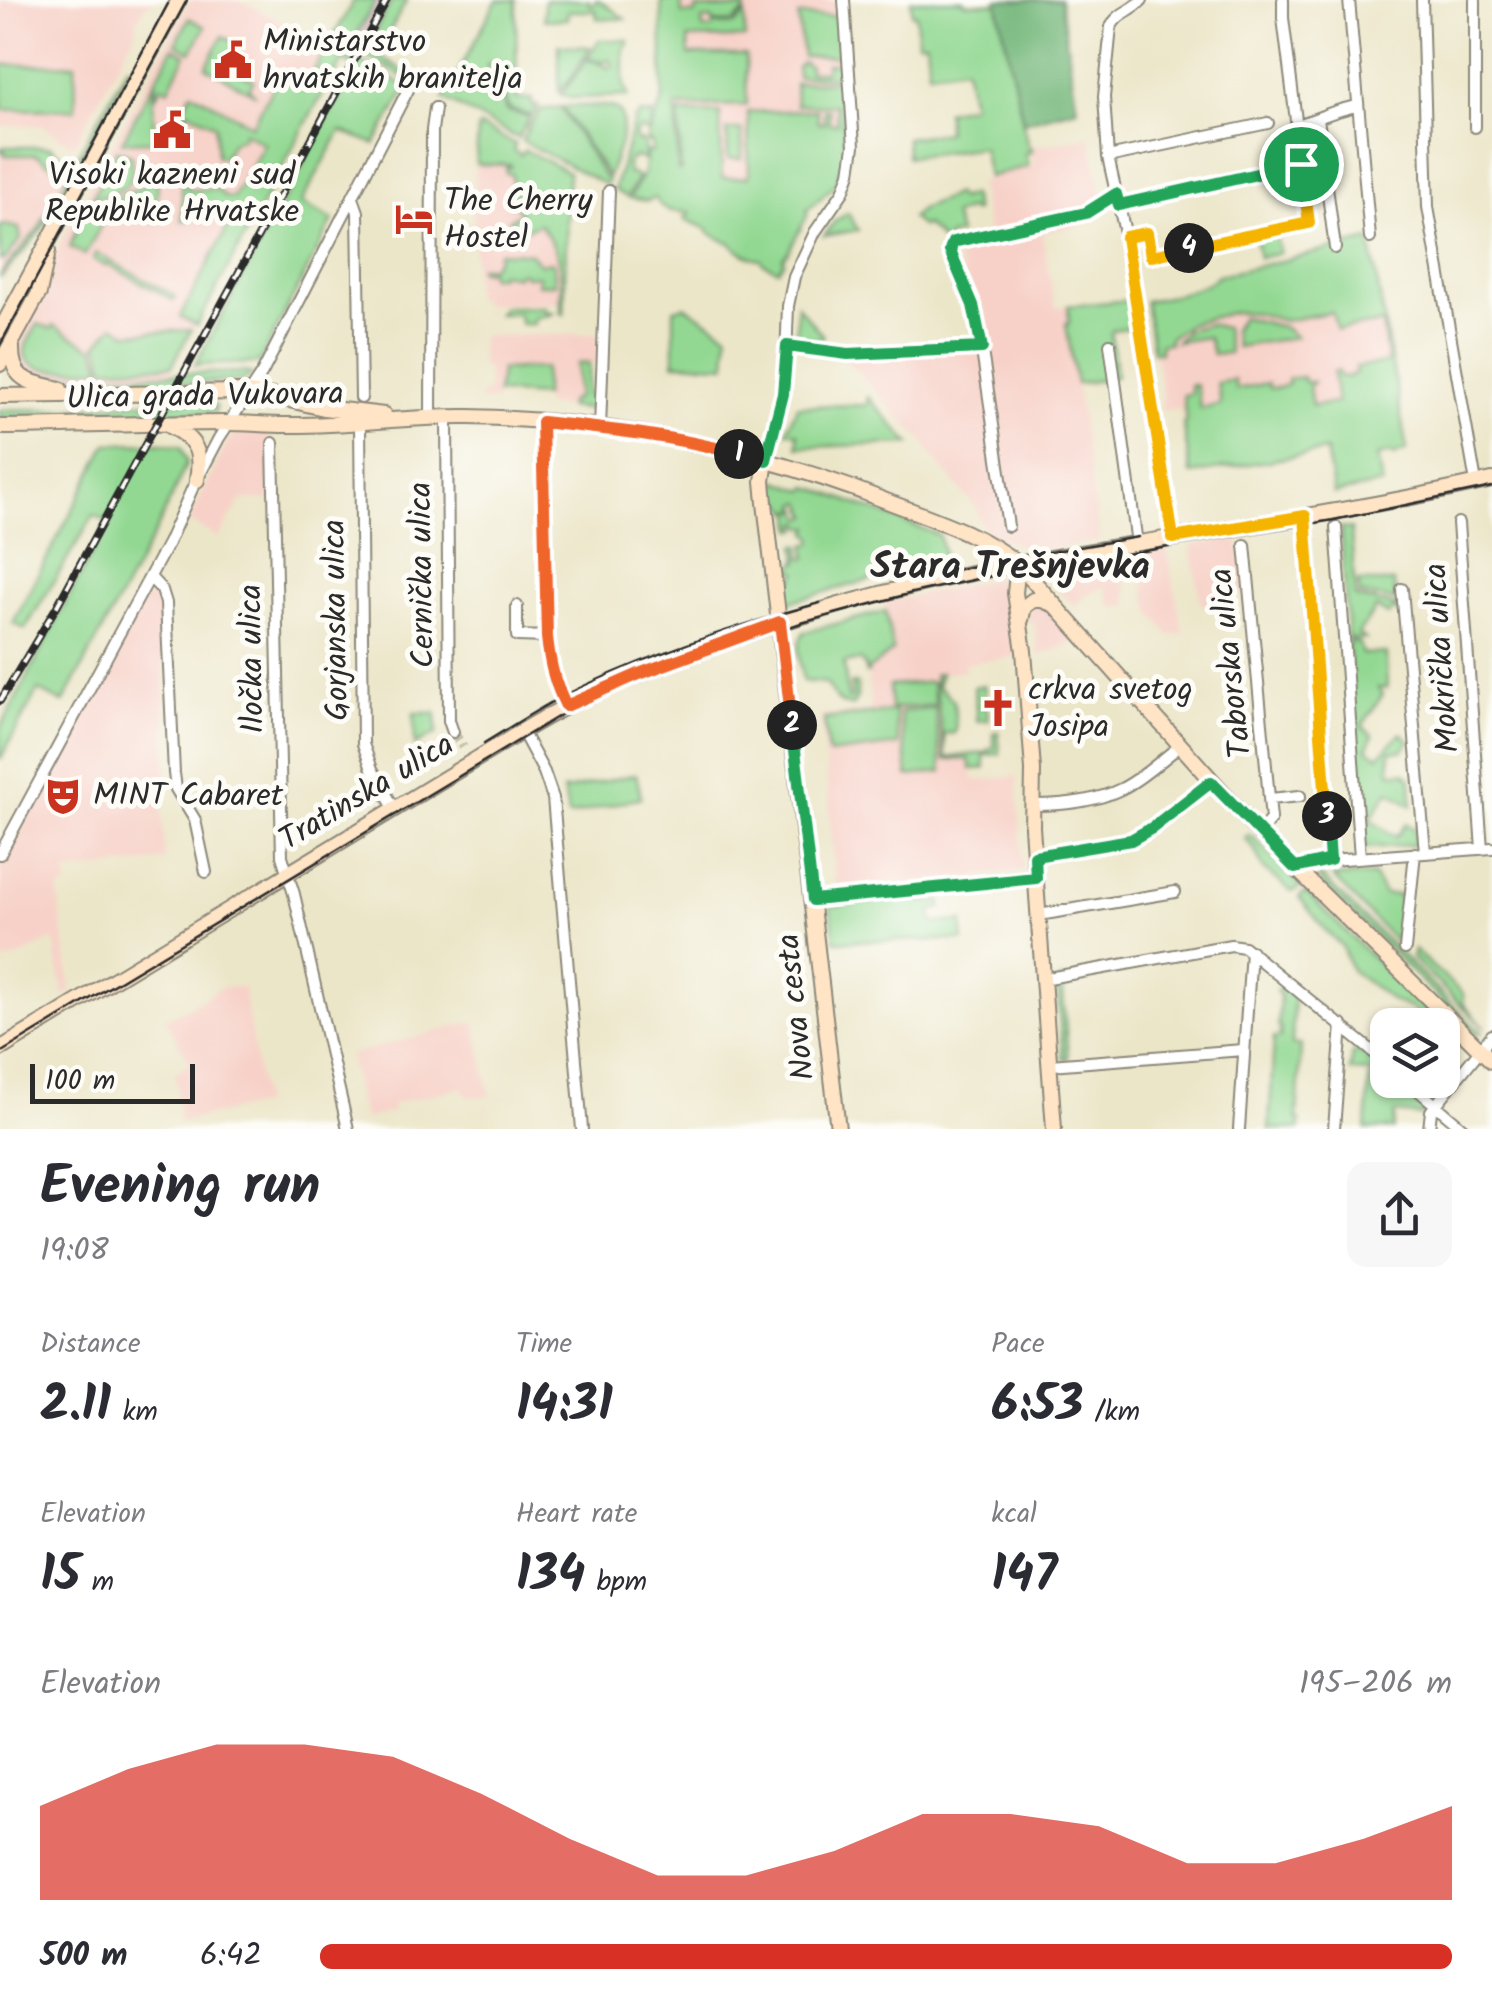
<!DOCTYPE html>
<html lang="en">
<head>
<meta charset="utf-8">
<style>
  :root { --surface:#fff; --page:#f7f7f7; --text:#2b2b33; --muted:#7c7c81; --accent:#d93025 }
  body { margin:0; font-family:Kalam,sans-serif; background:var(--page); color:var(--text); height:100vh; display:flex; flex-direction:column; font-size:38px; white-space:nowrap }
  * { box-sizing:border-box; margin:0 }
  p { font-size:32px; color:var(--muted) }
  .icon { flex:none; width:55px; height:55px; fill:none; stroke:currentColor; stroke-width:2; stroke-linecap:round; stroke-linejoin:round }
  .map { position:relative; height:1129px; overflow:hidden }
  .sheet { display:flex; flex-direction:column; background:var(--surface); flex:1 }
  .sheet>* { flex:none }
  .fabs { position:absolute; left:1370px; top:1008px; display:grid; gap:20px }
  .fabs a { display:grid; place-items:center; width:90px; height:90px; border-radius:20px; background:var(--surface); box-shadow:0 2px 8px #0004; font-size:50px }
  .scale { position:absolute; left:30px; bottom:25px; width:165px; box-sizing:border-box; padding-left:10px; border:5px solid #2b2b2b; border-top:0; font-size:28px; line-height:35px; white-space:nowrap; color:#2b2b2b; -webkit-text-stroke:8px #fdfcf7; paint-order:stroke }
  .pin { position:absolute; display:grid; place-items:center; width:85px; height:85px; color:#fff; margin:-42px; border:5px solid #fff; border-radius:50%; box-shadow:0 2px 10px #0007 }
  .km { position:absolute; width:50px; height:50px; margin:-25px; border-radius:50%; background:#222; color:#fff; font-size:28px; line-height:50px; text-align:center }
  .round { display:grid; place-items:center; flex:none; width:105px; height:105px; border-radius:20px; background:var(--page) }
  .headline { display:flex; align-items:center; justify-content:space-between; height:170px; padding:0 40px }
  h1 { font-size:55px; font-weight:700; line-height:75px }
  .metrics { display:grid; grid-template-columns:repeat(3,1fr); gap:15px; height:170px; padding:10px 40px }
  .metrics div { display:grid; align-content:center }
  .metrics b { font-size:50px; font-weight:700 }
  .metrics small { font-size:28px; font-weight:400 }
  .metrics p { font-size:28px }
  .chart { height:280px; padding:20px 40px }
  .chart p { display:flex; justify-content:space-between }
  .chart svg { width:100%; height:180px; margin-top:10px; fill:var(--accent); opacity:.7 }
  ul { padding:0 40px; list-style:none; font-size:32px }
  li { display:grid; grid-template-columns:160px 120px 1fr; align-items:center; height:75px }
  li i { height:25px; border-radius:12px; background:var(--accent) }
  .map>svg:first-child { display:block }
</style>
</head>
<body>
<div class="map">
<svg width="1492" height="1129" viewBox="0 0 1492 1129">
  <rect width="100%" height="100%" fill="#fdfcf7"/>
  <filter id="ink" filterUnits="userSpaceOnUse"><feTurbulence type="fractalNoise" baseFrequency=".01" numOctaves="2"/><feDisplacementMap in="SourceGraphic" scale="20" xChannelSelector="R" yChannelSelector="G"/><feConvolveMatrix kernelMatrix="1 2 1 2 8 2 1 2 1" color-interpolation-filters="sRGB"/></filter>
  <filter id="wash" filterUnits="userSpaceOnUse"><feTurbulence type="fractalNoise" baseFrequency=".0048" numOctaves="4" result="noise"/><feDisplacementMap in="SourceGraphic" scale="40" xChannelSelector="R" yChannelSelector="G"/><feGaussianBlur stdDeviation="2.25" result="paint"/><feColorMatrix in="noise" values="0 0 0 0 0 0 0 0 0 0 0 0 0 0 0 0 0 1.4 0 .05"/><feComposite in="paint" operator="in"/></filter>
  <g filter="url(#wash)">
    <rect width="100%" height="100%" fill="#ece6c9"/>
    <path fill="#f7d1c8" d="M0 0H153L151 3H146L136 23 137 28 76 142 70 143 41 125 0 126Z
      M190 0H239L328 45 305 86 304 105 311 114 164 383 131 384 30 378 14 354 43 291 61 241Z
      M669 0H836L845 156 836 184 829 193 701 199 647 198 663 108Z
      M478 129 567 183 563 302 481 304V298H474V197Z
      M1090 136 1103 206 1074 227 1042 232 1055 307 1068 306 1069 323 1067 325 1100 541 1033 551 984 531 975 507 927 450V446L847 361V358L991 350 985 310 979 305 961 270 955 252 960 244 988 235 979 183 988 177 1034 165 1031 147Z
      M0 147H50L64 157 71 170 70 180 43 229 0 278Z
      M1370 240 1404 434 1373 440 1381 479 1326 451 1191 474 1181 408 1162 411 1161 402 1163 399 1145 301 1198 288 1215 281 1217 276Z
      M598 334V364H589L587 395 597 396 596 410 544 405V396L497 393 496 401H479L481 395 488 392 487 368 481 367 480 336Z
      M240 431H269L271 499 241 500 218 538 189 521 229 439 235 433Z
      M1238 538 1245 594 1216 597V603L1201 605 1191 545Z
      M1167 549 1183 633 1170 635 1153 614 1147 600 1140 554Z
      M1120 557 1129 605 1111 607 1106 587 1087 594 1075 606 1043 576 1045 571 1049 568Z
      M1003 577 1010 583 1015 657 965 663V670L935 674 945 760 969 759 974 781 1017 776 1023 870 947 880 836 888 821 716 871 711 868 670 893 650 886 611 883 602Z
      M148 597H155L162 604 167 781 160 783 165 860 66 873 68 885 58 891 71 991 64 996 56 956 57 948 52 939 17 958 0 962V867L144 599Z
      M1043 604 1074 640 1057 650 1038 655 1034 622H1027L1029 607Z
      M222 987H243L263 1104 179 1122 176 1078 174 1074 190 1063 165 1019 196 1003Z
      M475 1021 490 1096 467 1097 463 1087 392 1104 393 1112 363 1119 349 1055Z"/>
    <path fill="#d2bfc0" d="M376 0H392L365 49 352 43Z"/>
    <path fill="#92d892" stroke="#5e825e" stroke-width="2.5" d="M354 0H376L349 47 332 39Z
      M392 0H407L377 54 412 76 409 80 363 54Z
      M497 0H516L517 99H532V106H538L531 116 509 109 496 73 498 67 488 63 487 67 490 69 486 79 492 81 495 76 507 111 530 117 518 138 444 99Z
      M544 0H589L590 5 595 4V0H599L625 19H597L596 11H568L567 19 544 20Z
      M661 0H681L682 14H696V9L745 8V11L734 22 713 23 712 19 702 20 703 29H712L713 25H735L745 14V38L688 39 689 55H746L747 105 676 107 678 171 681 170 679 113H720L722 178 749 177 748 112 817 110 818 123H824V110H829V123H837L836 105H796L795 83 836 81 835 77H798L797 67 802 62 809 66V72H825L826 64 840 63 845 156 836 184 807 210V216L788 252 783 257 784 261 778 270 763 263 761 259C752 259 735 249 730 242H727L708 232V229L684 219 685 216 690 215V212C675 212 663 212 655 198L647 201 630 198 644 172 647 152H652V143L648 142V138L663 98Z
      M911 0H964V3H997L1028 147H1031L1032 152 1025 153 1028 166 988 177 982 147 907 157 906 138 947 132 946 111 972 105 965 67 929 72 926 42H918L916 14H912Z
      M798 16H837L840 56 803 57Z
      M189 18 205 27 191 52 176 44Z
      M223 36 236 43 225 65 254 80 249 89 256 95 206 67Z
      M599 40H628V45L624 48V85L628 96 570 98 561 94 578 73 586 60 602 63 608 68 613 66 610 59 603 61 587 58Z
      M328 45 408 87 375 144 341 131 301 203 333 220 259 363 195 365 355 67 343 60 311 114 197 325 180 317 232 219 229 217 225 223 221 222V211H214V213H192V219L182 220V178L187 180 188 190 217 189 225 197 233 198 264 144 244 132 242 138 232 142 224 157H217L215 125 188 111 186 114V138H181V113L192 92 252 125 279 76 285 74 306 85Z
      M559 45 590 47 573 76 559 91Z
      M173 48 186 55 168 90 162 86 156 96V79Z
      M75 64 76 109 2 110V65Z
      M128 66 131 67 82 159 79 160 77 157Z
      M153 84 154 141 122 142Z
      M560 107 604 177 608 180 606 185 522 141 529 126 540 110Z
      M562 107C577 107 595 104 610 107 637 112 613 161 608 177Z
      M640 114 652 115V122L648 133 641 129 635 134 637 141 645 142 644 161 641 158 634 157 627 163 628 173 639 177 627 197 614 190 635 119Z
      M480 126 515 144 513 150 521 155 525 150 568 172 564 314 561 313C560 268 567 263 540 224L523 230 509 220 521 212 513 205H509V197H514V191L512 190V174L506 173V167H511V165L476 164 478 129Z
      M727 130H742V159H728Z
      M3 147H50L64 157 66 164 63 167 56 168 36 155H5V151H0Z
      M117 150 131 155C131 162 134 174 130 181 125 191 102 198 92 198Z
      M70 171C71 201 21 255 0 278L2 272 38 229Z
      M151 182H158L155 221 114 199Z
      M956 194 959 199 971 195 975 211 971 212 970 209 953 215 959 234 950 236 944 243 926 225 922 227 911 218 923 208Z
      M848 213 858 230 824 236 834 222Z
      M82 214H98L105 218 85 255 70 247Z
      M6 225 19 228 21 239 5 259 0 260V226Z
      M1275 233 1280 253 1259 258 1255 237Z
      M1370 240 1407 450 1393 456 1391 453 1377 456 1382 484 1334 494 1326 451 1191 474 1183 423 1186 422 1183 395 1191 393 1190 385H1196L1201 409 1221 404 1217 383 1234 380 1236 389 1268 383 1269 388H1279L1288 384 1287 379 1303 377 1304 382H1313L1309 387 1312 406 1337 403 1333 372 1338 371 1339 376 1347 377 1356 373 1355 367 1388 363 1382 323 1337 330 1332 312 1284 321 1256 313 1234 312 1191 323 1169 338V343L1160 344V352H1153L1145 301C1164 298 1204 290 1217 276Z
      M499 252 530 253 540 264 552 262 554 265 555 284H538V276H525L524 273H518L517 276 500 273 499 276H490L489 271 479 270V267H490L498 257 497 255Z
      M96 253 175 296V299L173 300 107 264 106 266 93 259Z
      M1130 300 1134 327 1113 330 1111 333 1116 375 1113 378 1076 384 1066 324 1069 323 1068 306Z
      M797 305 823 336 819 340 796 336Z
      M685 306 728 334 726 365 674 363V309Z
      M503 307H545V312H553V314L534 318V324H521L518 314H498Z
      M1242 317 1283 327 1296 337 1236 347 1233 330Z
      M38 324 51 329 54 326 96 350 102 368C83 368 16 380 26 346 28 339 35 330 38 324Z
      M1209 324 1225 328 1229 353 1213 355 1208 337 1176 342 1188 330Z
      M114 325 127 333 191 330 172 366 105 368 100 348 96 346Z
      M589 363 587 395 597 396 596 410 568 407 570 401 577 397V364Z
      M544 368V396L497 393 501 370Z
      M245 372 252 375 246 379 238 381 131 384 85 380H38L36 377Z
      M868 397 910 444 798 447V433L787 431 797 406 867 405Z
      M207 401 216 406 215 412 0 418V410L73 409 140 402Z
      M162 443 181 447 187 462 161 521 63 703 38 690 0 760V729L108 522 94 515 25 629 13 623 107 444Z
      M778 481 806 491 808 487 819 490 939 535 944 558 942 561 788 602 785 601 784 586 786 577 793 580 797 572 792 570 796 562H799L796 545H801L802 558H807L806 545 813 543V536L808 533 811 527H803L801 522 798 523 799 529H794L793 512 799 509 803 518 809 516 803 502 797 504 799 508 790 511 780 498H774L773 482Z
      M1341 528 1351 529 1355 597 1399 607V613L1393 609 1388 615 1376 608 1358 634 1365 639H1348Z
      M1358 582H1394L1395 601 1359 594Z
      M886 611 893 651 868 670V673H866L865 665 862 664 861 660 844 663 848 698 852 697 851 684H857V697L853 705C837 707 834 694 826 683L803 681C801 665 794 646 804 632Z
      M1348 642 1359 643 1362 654 1386 653 1387 688H1378L1383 694 1362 726 1373 735 1367 749 1379 756 1401 733 1410 741 1402 751H1390V772H1404L1411 778 1412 806 1389 791 1370 820 1396 837 1406 824 1415 829V845L1365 848 1363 842Z
      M941 673 937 685 954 701 956 730 954 733 944 734 946 758 988 752 989 749 994 748V733L998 732 1000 754 984 755 985 768 971 769 969 759 945 760 934 674Z
      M932 682 935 705 891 709 889 686Z
      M984 685 988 720 977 721 974 687Z
      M935 708 942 772 908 776 900 712Z
      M895 711 899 745 828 754 824 719Z
      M414 713H436L437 733 415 745Z
      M636 774 641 797 569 816 563 791Z
      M1248 835 1253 837 1301 887 1293 891 1290 890 1263 868 1255 850 1245 838Z
      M1373 875 1384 894 1400 895 1396 942 1333 877Z
      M1321 876 1481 1033H1474L1324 886 1318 878Z
      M1306 892 1310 896 1441 1025H1424L1413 1009 1394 1002 1351 970 1342 946 1326 931 1299 897Z
      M919 898 921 902 941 901V909L932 910V923L963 921V940L835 941 830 906Z
      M1414 950 1463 994 1464 1005 1485 1028 1412 958Z
      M1062 979 1068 1059H1063L1057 982Z
      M1283 987 1294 995 1292 1045H1301L1297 1119 1300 1120V1129H1269L1274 1038H1280V1027L1278 1026 1280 996 1276 990Z
      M1357 1051 1366 1055 1387 1073 1388 1080H1396L1423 1103V1116L1395 1113 1393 1129H1366L1370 1072 1350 1071 1353 1053Z"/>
    <path fill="#75b87c" stroke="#507254" stroke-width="2.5" d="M997 0H1060L1077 108 1023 122Z"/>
  </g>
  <g filter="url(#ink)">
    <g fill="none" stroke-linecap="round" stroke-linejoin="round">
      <path stroke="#c5c1a9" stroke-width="10" stroke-dasharray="10 5" stroke-linecap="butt" d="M453 732 463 747"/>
      <g stroke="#8c887a" stroke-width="14">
        <path id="street" d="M1142 0C1132 11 1117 13 1111 27L1104 97 1108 157 1126 237 1173 538
          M1349 0 1370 238
          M1422 0 1428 207 1476 483
          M1318 118 1335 248
          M1297 125C1318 119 1336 109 1358 106
          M1475 127V0
          M1108 157 1268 123
          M353 198 358 212 361 398
          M1119 205 1301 164
          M1126 237 1147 233 1151 256 1309 223 1283 18V0
          M1110 344 1137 544
          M787 346 848 354 982 348
          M431 417 432 130 435 108
          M447 417 449 721 453 732
          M542 422 547 637 552 675 566 706
          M360 424 363 744 372 769 394 808
          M600 428 609 191
          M273 443 282 856 294 894 348 1129
          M766 460 785 384 788 306 794 277 815 232 843 192 850 173 854 146 844 0
          M1305 516 1308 531 1330 860
          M1458 523 1482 849
          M1008 526 978 324C971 298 954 274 950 248L953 241 1086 213 1116 194
          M1336 527 1360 857
          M1245 545 1271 819 1260 832
          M150 577 162 590 166 603 174 773 176 789 195 820 206 872
          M1402 589 1425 852
          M517 606V636L547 637
          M522 731 544 772 553 798 582 1129
          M1270 799 1300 796
          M1033 805C1062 805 1095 802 1121 789 1142 779 1161 760 1180 746
          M0 854 168 543 192 489 219 438 262 373 411 84
          M1035 856 1131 840 1151 828 1211 782
          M1295 869 1330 860 1492 848
          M813 900 1036 878
          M1039 915 1175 892
          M1405 949 1415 853
          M1043 979 1231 945 1244 947 1388 1064
          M1050 1065 1243 1050
          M1406 1080 1464 1129
          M1239 1129 1251 951
          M1334 1129 1342 1025
          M1429 1129 1431 1111 1435 1106 1492 1035"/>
      </g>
      <g stroke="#8c887a" stroke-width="18">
        <path id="secondary" d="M0 331 179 0
          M12 347C11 383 32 382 60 389
          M0 364 39 293 48 251
          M0 396 240 392 272 396 324 408 384 415
          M169 426C196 439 202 451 197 480
          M0 427C76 426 151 423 227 423 247 423 267 425 287 425 348 426 408 416 469 417 612 420 756 449 889 502 933 519 981 534 1018 564L1252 825 1492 1061
          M766 460 763 481 765 503 838 1129
          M1018 564 1015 593 1024 651 1033 770 1032 827 1054 1129
          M1021 620 1024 607 1033 600H1042L1055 605
          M0 1049 534 724C580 697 629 678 679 659 759 628 841 602 925 583 1112 541 1305 523 1492 480"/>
      </g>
      <use href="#street" stroke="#fff" stroke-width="10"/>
      <use href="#secondary" stroke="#ffe4c6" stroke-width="14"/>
      <path stroke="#2b2b2b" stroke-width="2.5" d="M71 185 168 4
        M0 345 187 0
        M1044 553 1138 537
        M907 580 980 565
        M484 743C511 727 537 709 565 695 646 656 733 626 820 603
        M0 1053 569 710 672 667 801 623 912 593 986 577 1334 520 1492 487"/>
      <g stroke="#2b2b2b" stroke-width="8">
        <path id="rail" d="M0 701 57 606 387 0"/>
      </g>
      <use href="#rail" stroke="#fdfcf7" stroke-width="4" stroke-dasharray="11" stroke-linecap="butt"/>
    </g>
  </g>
  <g fill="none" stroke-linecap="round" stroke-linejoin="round" filter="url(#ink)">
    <g stroke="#fff" stroke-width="20">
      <path id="split-1" d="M739 454 766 460 783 394 787 346 848 354 982 348 973 305 950 251 953 242 1086 213 1116 194 1119 205 1301 164"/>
    </g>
    <g stroke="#fff" stroke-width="20">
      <path id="split-2" d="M739 454C675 436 608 429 542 422L547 637C550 665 554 681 566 706L639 674 780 622 792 725"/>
    </g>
    <g stroke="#fff" stroke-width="20">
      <path id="split-3" d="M792 725 813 900 1036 878 1035 856 1131 840 1152 828 1211 782 1295 868 1330 860 1327 816"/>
    </g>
    <g stroke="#fff" stroke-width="20">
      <path id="split-4" d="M1189 248 1151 256 1147 233 1126 237 1173 538 1305 516 1327 816"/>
    </g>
    <g stroke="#fff" stroke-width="20">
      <path id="split-5" d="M1189 248 1309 223 1301 164"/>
    </g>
    <use href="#split-1" stroke="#22a559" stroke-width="12"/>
    <use href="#split-2" stroke="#f0652b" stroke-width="12"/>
    <use href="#split-3" stroke="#22a559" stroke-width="12"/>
    <use href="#split-4" stroke="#f5b400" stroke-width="12"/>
    <use href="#split-5" stroke="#f5b400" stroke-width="12"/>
  </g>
  <defs>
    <g id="civic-bare" transform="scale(3)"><path d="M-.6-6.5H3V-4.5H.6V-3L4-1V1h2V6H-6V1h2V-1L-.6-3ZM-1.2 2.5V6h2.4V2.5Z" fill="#c8321e" stroke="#fdfcf7" stroke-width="2.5" paint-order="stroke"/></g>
    <g id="hotel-bare" transform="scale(3)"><path d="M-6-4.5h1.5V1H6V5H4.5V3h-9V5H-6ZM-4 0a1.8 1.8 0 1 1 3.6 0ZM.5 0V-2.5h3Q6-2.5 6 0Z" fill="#c8321e" stroke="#fdfcf7" stroke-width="2.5" paint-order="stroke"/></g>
    <g id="church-bare" transform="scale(3)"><path d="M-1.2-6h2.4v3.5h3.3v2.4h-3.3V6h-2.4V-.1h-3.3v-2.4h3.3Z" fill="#c8321e" stroke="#fdfcf7" stroke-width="2.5" paint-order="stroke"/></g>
    <g id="theatre-bare" transform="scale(3)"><path d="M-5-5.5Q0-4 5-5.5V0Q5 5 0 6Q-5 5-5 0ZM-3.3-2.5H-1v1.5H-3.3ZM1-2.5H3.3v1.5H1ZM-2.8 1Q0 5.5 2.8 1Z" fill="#c8321e" stroke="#fdfcf7" stroke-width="2.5" paint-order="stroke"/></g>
  </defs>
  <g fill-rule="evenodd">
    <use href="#civic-bare" x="233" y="60"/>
    <use href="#civic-bare" x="172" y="130"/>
    <use href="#hotel-bare" x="414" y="219"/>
    <use href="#church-bare" x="998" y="708"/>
    <use href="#theatre-bare" x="63" y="796"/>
  </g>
  <g text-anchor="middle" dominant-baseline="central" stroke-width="10" stroke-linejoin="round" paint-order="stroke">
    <g font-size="32" fill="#2b2b2b" stroke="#fdfcf7" text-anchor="start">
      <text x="263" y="42">Ministarstvo<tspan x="263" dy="37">hrvatskih branitelja</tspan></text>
      <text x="172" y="175" text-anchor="middle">Visoki kazneni sud<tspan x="172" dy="37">Republike Hrvatske</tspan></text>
      <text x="444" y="201">The Cherry<tspan x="444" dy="37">Hostel</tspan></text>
      <text x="1028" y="690">crkva svetog<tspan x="1028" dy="37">Josipa</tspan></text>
      <text x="93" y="796">MINT Cabaret</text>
    </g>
    <g font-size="32" fill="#2b2b2b" stroke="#fdfcf7">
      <text transform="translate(205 397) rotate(-1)">Ulica grada Vukovara</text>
      <text transform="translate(423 575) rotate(-91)">Cernička ulica</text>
      <text transform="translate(337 620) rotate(-91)">Gorjanska ulica</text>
      <text transform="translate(1443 658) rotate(-94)">Mokrička ulica</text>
      <text transform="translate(253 659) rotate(-91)">Iločka ulica</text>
      <text transform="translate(1232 663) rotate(-96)">Taborska ulica</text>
      <text transform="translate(367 793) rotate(-31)">Tratinska ulica</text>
      <text transform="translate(797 1007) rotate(-96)">Nova cesta</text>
    </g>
    <g font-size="38" font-weight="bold" fill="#2b2b2b" stroke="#fdfcf7">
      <text x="1010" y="568">Stara Trešnjevka</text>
    </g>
  </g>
</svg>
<div class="fabs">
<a><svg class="icon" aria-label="layers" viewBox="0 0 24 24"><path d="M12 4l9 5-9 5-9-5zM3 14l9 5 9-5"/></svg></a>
</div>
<div class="scale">100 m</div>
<div class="pin" style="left:1301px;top:164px;background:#1e9e55"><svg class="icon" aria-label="arrive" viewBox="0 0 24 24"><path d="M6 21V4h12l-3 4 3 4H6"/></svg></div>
<b class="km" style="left:739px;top:454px">1</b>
<b class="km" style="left:792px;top:725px">2</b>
<b class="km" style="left:1327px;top:816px">3</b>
<b class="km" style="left:1189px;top:248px">4</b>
</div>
<section class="sheet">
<div class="headline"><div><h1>Evening run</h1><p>19:08</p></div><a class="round"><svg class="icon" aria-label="share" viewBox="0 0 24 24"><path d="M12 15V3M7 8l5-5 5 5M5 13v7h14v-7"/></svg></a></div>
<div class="metrics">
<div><p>Distance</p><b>2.11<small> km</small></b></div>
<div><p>Time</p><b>14:31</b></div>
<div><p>Pace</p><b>6:53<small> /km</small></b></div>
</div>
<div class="metrics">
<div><p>Elevation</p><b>15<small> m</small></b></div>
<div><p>Heart rate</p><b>134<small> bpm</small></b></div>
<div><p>kcal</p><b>147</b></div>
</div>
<div class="chart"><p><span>Elevation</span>195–206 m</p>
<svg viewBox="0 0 160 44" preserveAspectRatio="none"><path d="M0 44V21L10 12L20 6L30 6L40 9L50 18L60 29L70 38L80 38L90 32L100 23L110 23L120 26L130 35L140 35L150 29L160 21V44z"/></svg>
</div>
<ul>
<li><b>500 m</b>6:42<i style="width:100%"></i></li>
</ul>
</section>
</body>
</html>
